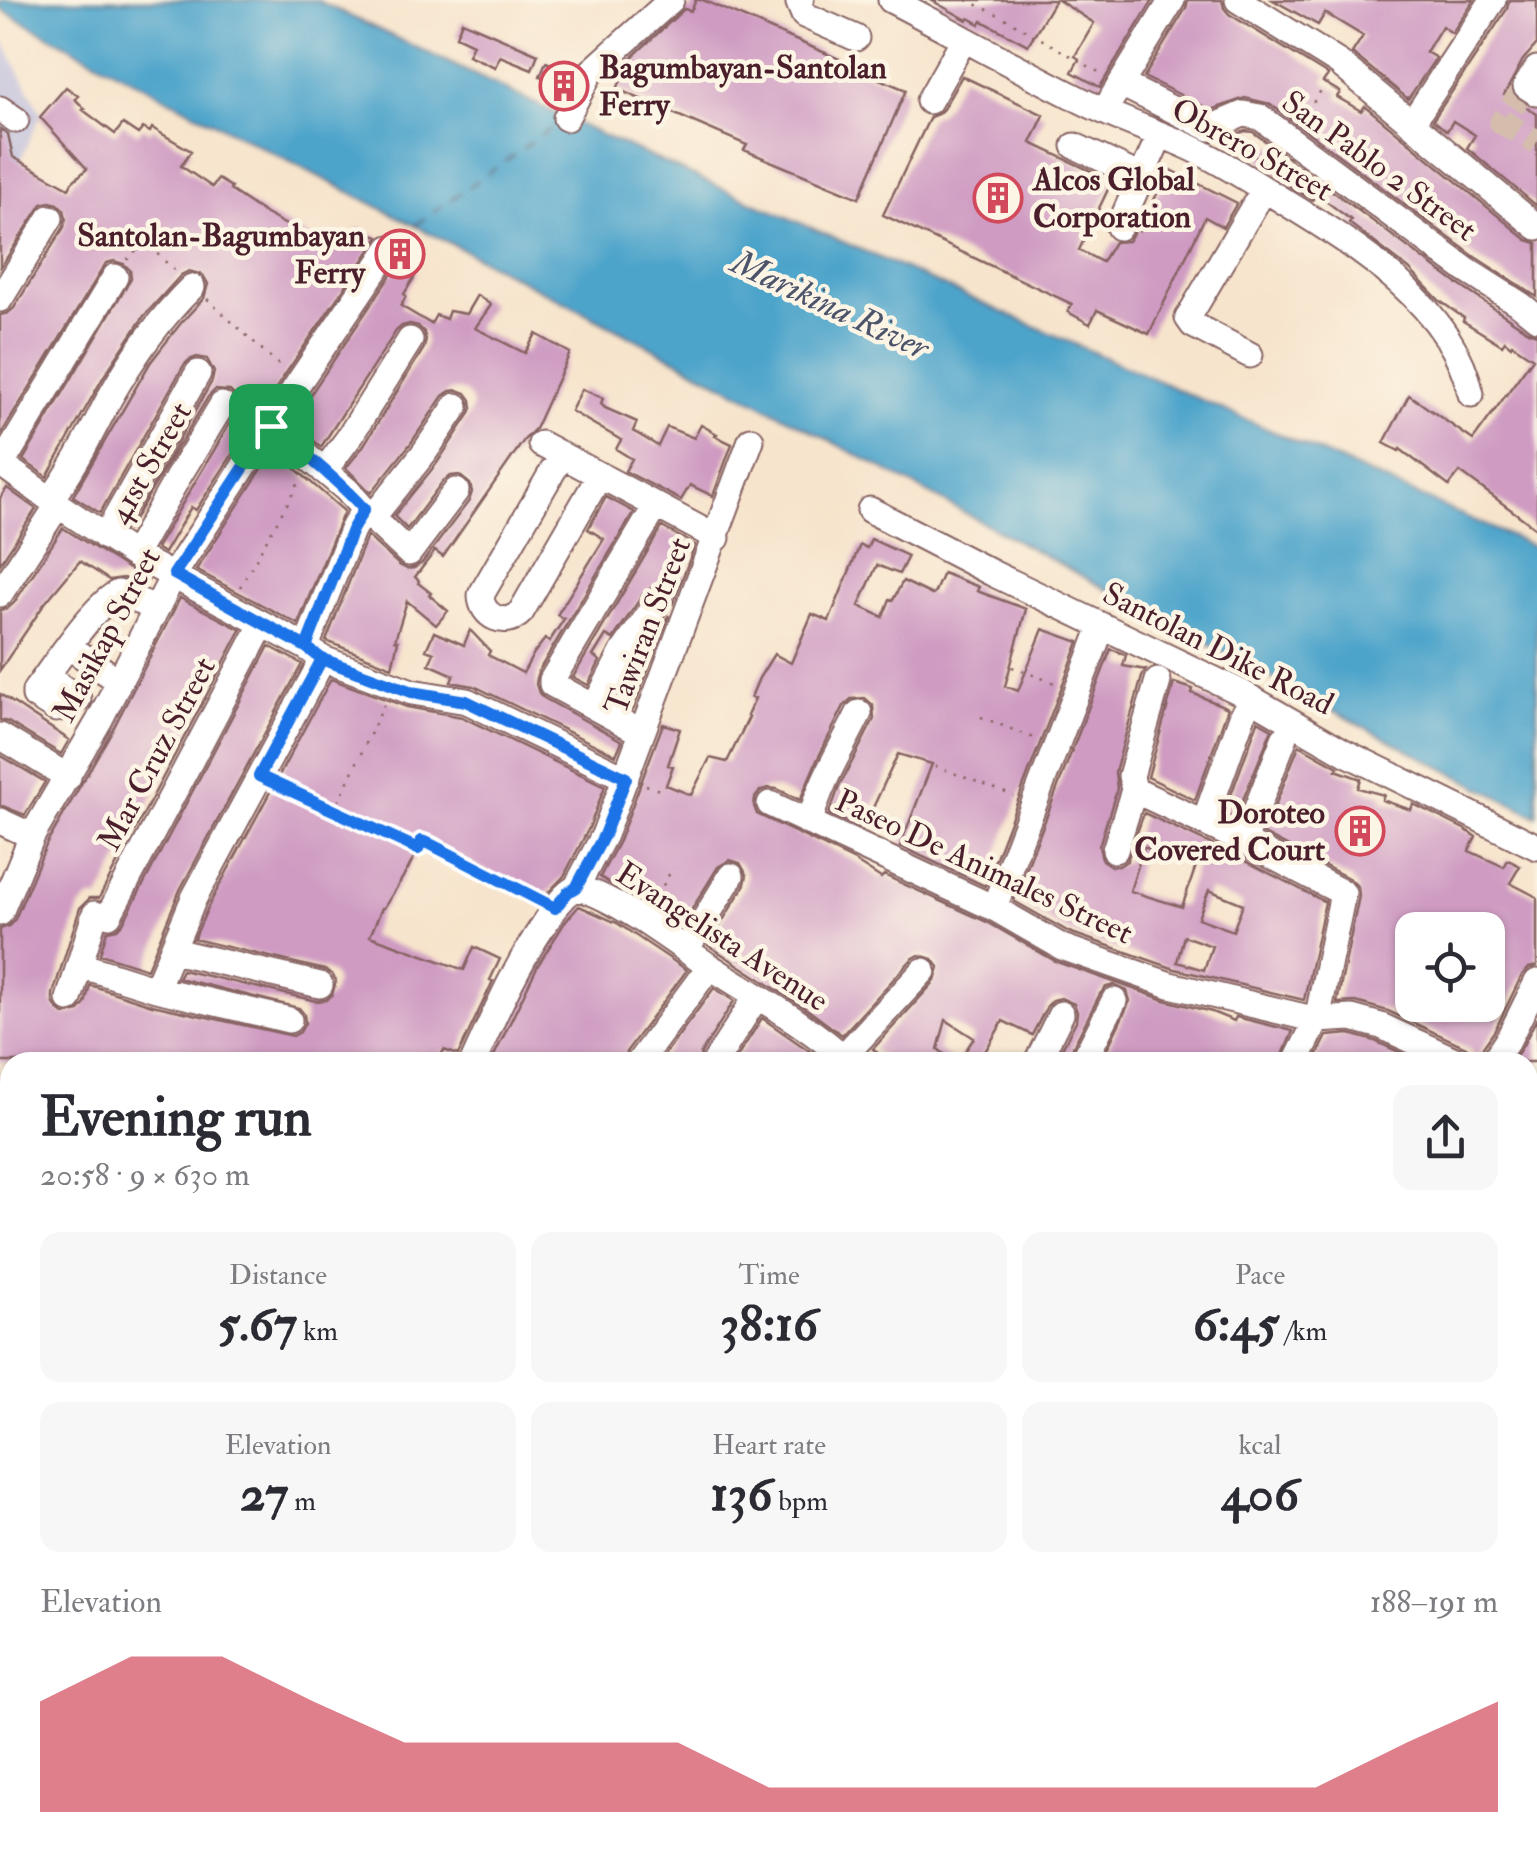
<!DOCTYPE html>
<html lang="en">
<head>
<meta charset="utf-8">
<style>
  :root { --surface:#fff; --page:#f7f7f7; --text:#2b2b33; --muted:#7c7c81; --accent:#d1495b }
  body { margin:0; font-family:"IM FELL Double Pica",serif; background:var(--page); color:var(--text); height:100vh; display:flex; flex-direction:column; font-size:38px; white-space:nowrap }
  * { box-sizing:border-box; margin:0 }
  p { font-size:32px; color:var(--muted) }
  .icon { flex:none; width:55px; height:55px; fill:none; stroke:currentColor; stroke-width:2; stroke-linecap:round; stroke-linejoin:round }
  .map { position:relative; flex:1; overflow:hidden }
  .details { position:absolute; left:0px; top:1052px; width:1538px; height:812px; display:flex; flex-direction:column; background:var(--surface); border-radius:30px 30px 0 0; box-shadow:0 2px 8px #0004 }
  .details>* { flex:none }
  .buttons { position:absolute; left:1395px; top:912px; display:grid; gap:20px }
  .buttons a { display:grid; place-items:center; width:110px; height:110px; border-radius:20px; background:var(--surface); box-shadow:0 2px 8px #0004; font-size:50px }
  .pin { position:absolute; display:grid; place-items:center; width:85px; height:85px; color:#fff; margin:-42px; border-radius:20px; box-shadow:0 5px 15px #0006 }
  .round { display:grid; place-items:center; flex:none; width:105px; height:105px; border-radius:20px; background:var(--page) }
  .overview { display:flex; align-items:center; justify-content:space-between; height:170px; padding:0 40px }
  h1 { font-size:55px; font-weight:700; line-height:75px }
  .figures { display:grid; grid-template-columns:repeat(3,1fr); gap:15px; height:170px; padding:10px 40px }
  .figures div { display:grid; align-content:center; border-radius:20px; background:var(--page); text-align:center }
  .figures b { font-size:50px; font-weight:700 }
  .figures small { font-size:28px; font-weight:400 }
  .figures p { font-size:28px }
  .chart { height:280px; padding:20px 40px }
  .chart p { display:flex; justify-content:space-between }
  .chart svg { width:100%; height:180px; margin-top:10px; fill:var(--accent); opacity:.7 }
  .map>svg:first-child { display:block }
</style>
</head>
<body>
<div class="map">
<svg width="1537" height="1864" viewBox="0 0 1537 1864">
  <rect width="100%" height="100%" fill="#fcf5e5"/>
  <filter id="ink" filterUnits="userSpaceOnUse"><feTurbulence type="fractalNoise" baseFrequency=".01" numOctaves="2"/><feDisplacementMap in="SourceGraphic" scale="20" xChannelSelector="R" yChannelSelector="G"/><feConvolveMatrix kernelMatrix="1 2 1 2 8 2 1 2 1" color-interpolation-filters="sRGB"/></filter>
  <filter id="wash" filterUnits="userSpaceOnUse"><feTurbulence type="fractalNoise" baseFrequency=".0048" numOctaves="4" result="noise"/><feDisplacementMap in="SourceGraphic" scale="40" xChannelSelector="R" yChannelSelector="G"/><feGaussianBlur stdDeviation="2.25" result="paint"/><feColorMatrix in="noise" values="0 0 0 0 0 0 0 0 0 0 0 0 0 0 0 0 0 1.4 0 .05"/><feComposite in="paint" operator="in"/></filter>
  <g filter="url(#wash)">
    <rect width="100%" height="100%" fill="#f7e4cc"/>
    <path fill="#c2c1dc" d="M0 35 41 113 0 208Z
      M0 1283 10 1285V1542L0 1564Z
      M0 1681 10 1685V1855H466L470 1864H0Z"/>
    <path fill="#4ea4cb" stroke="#4c627b" stroke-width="2.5" d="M0 0H316L610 139 1537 548V816C1267 680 1004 531 736 391 491 262 243 141 0 9Z"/>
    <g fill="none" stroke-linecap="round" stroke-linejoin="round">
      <path stroke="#4c546b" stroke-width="2.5" stroke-dasharray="12 10" stroke-linecap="butt" d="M397 238 557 124"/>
    </g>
    <g id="blocks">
      <path fill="#cf9bc2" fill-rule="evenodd" d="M696 0H703L793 39 844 61 843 64 906 90 859 198 744 150 747 145 617 89 631 58 684 9 691 11Z
        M931 0H1055L1028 45 982 21 980 24 969 18 967 20Z
        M1058 0H1153L1100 87 1072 72 1079 59 1075 56 1094 23Z
        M1188 0H1222L1224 8 1229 14 1328 75 1323 82 1340 92 1337 97 1361 111 1365 106 1527 240 1537 243V297L1475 257 1270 104 1245 98 1211 110 1144 77 1186 8Z
        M1273 0H1474L1452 33 1442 26 1426 52 1436 58 1408 99 1352 53 1363 36 1325 13 1318 25Z
        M1509 0H1537V44L1523 60 1504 95 1537 114V206L1467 148 1475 135 1453 121 1447 131 1433 120 1507 9Z
        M462 21 538 54 532 69 500 56 495 67 468 55 473 44 456 36Z
        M546 62 572 73 556 101 547 97 553 82 540 76Z
        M962 76 1044 115 1031 143 1112 181 1079 250 1102 262 1114 242 1128 241 1136 229 1139 231 1169 169 1237 203 1223 227 1205 217 1149 334 1097 310 1090 324 1068 312 1072 304 883 215 930 117 938 114 943 109Z
        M66 87 78 96 75 99 85 109 83 110 115 134 123 124 138 134 143 128 150 132 152 128 191 151 181 166 212 187 218 179 231 187 230 190 266 214 329 248 336 234 352 241 358 228 379 237 286 373 196 510 191 507 164 553 156 548 236 413 237 398 230 391 215 390 208 397 127 531 212 381 214 372 207 359 197 357 189 360 184 365 100 513 73 496 150 363 181 323 204 298 208 284 203 275 189 271 181 275 144 316 104 376 47 477 23 460 131 278 130 270 124 264 114 261 106 263 0 436V315L8 313 14 308 64 227 66 218 64 210 58 204 50 202 42 204 0 268V129L8 134 13 157 69 188 72 182 87 169 40 117Z
        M1245 131 1253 132 1456 283 1528 331 1537 334V529L1460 472 1449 486 1400 449 1399 451 1384 443 1409 395 1473 440 1533 358 1512 344 1511 346 1505 341 1502 345 1463 321 1464 318 1440 301 1409 269 1349 223 1351 220 1322 198 1316 196 1312 200 1288 185 1267 170 1270 166 1243 147 1242 150 1227 138Z
        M406 249 411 252 403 265 417 273 404 294 406 296 401 306 431 324 436 315 446 319 449 311 466 314 477 295 491 305 475 328 525 353 536 334 570 353 535 429 524 440 443 557 435 551 415 577 419 581 418 583 431 593 429 595 448 611 436 625 407 601 395 640 398 641 392 667 326 641 367 536 399 565 407 569 414 568 422 563 469 501 472 492 470 484 459 475 451 476 443 481 407 529 394 516 437 463 469 415 472 408 471 400 466 393 458 390 450 391 443 396 411 443 371 493 346 468 362 448 424 348 426 340 424 332 418 326 410 324 402 326 396 331 321 447 292 422 403 257Z
        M582 389 603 398 601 404 605 408 637 422 633 431 658 446 667 427 694 438 701 425 717 434 715 436 732 444 713 496 690 485 681 500 625 471 632 459 616 449 621 440 571 411Z
        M274 450 344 511 298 624 196 570Z
        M7 488 36 509 0 564V498Z
        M606 497 634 512 538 672 536 684 539 693 544 698 622 741 616 755 474 686 451 682 454 675 429 664 434 653 426 650 434 632 464 645 470 630 490 651 488 655 523 673 534 653 545 639 549 642 564 619 557 615 604 539 588 529Z
        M662 527 695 545 673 603 667 590 659 587 651 588 644 593 613 639 606 635 593 656 600 661 588 685 573 677Z
        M63 528 148 581 145 586 123 578 109 580 80 561 45 603 0 670V610L8 608 14 603Z
        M871 539 908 556 899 574 877 565 859 606 883 617 890 599 893 600 903 581 932 595 934 594 943 573 979 587 977 591 1026 609 1005 686 1018 691 1043 629 1079 642 985 886 900 846 932 764 898 754 863 829 829 814 839 787 874 719 873 705 865 698 851 699 844 706 817 760 800 800 777 789 768 788 760 791 755 798 754 806 757 814 853 860 881 878 884 875 987 922 1057 962 1165 1000 1212 1012 1234 1021 1236 1017 1293 1031 1280 1062H1101L1130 1001 1127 991 1114 985 1106 987 1100 994 1069 1055 1067 1062H1055L1076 1021 1077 1012 1074 1004 1061 998 1053 1000 1047 1006 1032 1035 1003 1021 979 1062H958L974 1038 946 1020 938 1049 954 1062H888L873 1049 935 981 939 967 933 959 919 955 912 959 842 1035 808 1010 708 945 745 884 747 875 740 863 730 860 718 867 681 927 600 877 619 841 663 724 680 729 668 765 673 766 666 785 691 795 710 758 727 762 749 717 747 716 755 698 751 697 759 678 774 654 791 663 812 614 829 621 860 545 867 548Z
        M180 598 241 630 99 898H90L80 908 53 994V1002L57 1009 65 1015 79 1011 85 1004 90 985 152 1005 293 1036 300 1032 305 1023 304 1014 299 1008 178 978 182 970 316 1001 326 1000 332 995 336 981 332 974 325 970 194 939 209 905 331 679 407 707 462 717 605 786 589 828 564 876 542 899 423 839 408 869 384 908H382L370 936 464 970 474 947 500 959 490 980 493 981 458 1055 444 1050 437 1062H0V929L9 926 15 919 47 843 113 729Z
        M669 615 633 710 616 700 637 660Z
        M269 646 302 664 180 890 147 969 100 954 107 931 117 929 123 923Z
        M1111 649 1126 655 1123 666 1146 670 1142 677 1115 772 1117 789 1099 846 1102 860 1111 866H1119L1127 861 1144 813 1232 854 1325 902 1304 1000 1175 969 1069 932 1014 901ZM1144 847 1159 853 1160 850 1196 866 1182 907 1130 891ZM1209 890 1243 904 1233 931 1198 918ZM1184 936 1212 946 1204 970 1177 962Z
        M1174 683 1193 689 1192 693 1228 708 1195 800 1148 777Z
        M0 694 69 740 61 754 8 722 0 720Z
        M1258 721 1272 729 1235 819 1224 814Z
        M1299 745 1338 767 1336 770 1361 779 1358 788 1384 795 1382 800 1411 810 1413 804 1466 830 1476 837 1469 851 1504 867 1508 860 1520 866 1510 883 1537 897V966L1529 968 1522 975 1495 1030 1479 1053 1477 1062H1475L1472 1052 1466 1047 1388 1011 1356 1002 1337 1003 1359 896 1358 887 1350 879 1264 834ZM1412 930H1488V1005H1412Z
        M0 755 45 782 25 815 0 805Z
        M579 906 617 923 687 970 626 1052 623 1062H491L538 965 565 922Z
        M714 988 734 1001 701 1053 699 1062H659Z
        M762 1018 811 1052 825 1062H734Z
        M1537 1018V1062H1512L1523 1045Z
        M1350 1034 1375 1041 1421 1062H1314L1327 1036Z"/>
    </g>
  </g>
  <g filter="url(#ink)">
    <use href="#blocks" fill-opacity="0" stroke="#876463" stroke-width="2.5"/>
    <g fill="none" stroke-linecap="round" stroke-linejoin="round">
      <path stroke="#d4bdac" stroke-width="25" stroke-dasharray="25 12" stroke-linecap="butt" d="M1526 86 1502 122 1537 142"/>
      <g stroke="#876463" stroke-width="29">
        <path id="minor" d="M801 0 799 3 804 15 856 38
          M891 0C961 36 1030 76 1101 110 1133 125 1168 136 1200 152 1229 166 1257 185 1285 202 1358 247 1452 305 1471 394
          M1238 0 1339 63 1537 227
          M1537 69 1526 86 1537 93
          M1121 84 1210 128 1243 114 1260 117 1466 270 1521 305 1537 318
          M1112 98 1172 0
          M929 101 964 39
          M0 109 16 120
          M566 118 590 73 671 0
          M1412 123 1493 0
          M1075 146 1141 177
          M1119 227 1160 135
          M0 299 50 218
          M1250 355 1193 325 1188 318 1264 189
          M271 426 347 490 372 518 409 553 456 491
          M541 444 717 538
          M562 455 481 595C481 617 506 628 521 612L600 475
          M0 463 58 505 134 555 306 647 323 659 412 692 467 701 626 778
          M2 464 115 277
          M324 471 348 439 410 340
          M51 499C74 468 91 433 109 399 132 358 159 319 192 287
          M870 510 992 573 1242 693 1346 753 1537 847
          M372 518 424 453 456 406
          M105 537 198 373
          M134 555 178 477 222 405
          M0 594 58 505
          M68 646 119 681
          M306 647 352 530 364 509
          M46 676 78 699
          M595 706 623 652 657 603
          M56 709 35 696V691C52 669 95 603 118 593L156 608
          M642 733 552 684V680L656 506
          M0 736 68 777
          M1134 790 1239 839 1343 893 1317 1020 1296 1062
          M770 804 994 908 1062 947 1170 985 1317 1020 1352 1018 1381 1026 1459 1062
          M0 821 32 836
          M810 823C818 785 842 748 859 713
          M1204 823 1243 714
          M1244 841 1284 739
          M1115 850 1134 790 1131 776 1158 681
          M576 888C610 893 678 945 709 966 757 997 807 1024 849 1062
          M994 908 1098 637
          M0 913 32 836 99 721 174 574 299 382 390 248
          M109 915 262 625
          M686 950 731 876
          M173 951 320 985
          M80 965 156 989 289 1020
          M156 989 194 898 323 659
          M69 999 95 914
          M843 1057 923 971
          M473 1062C495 1014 515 967 545 923 554 910 562 895 576 888L604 835 751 440
          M639 1062 710 966
          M715 1062 757 996
          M1037 1062 1061 1014
          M1083 1062 1114 1001
          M1493 1062 1509 1038 1537 982
          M0 1097 10 1098
          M1528 1127 1537 1135
          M1528 1192 1537 1179
          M0 1256 10 1259
          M1528 1503 1537 1490
          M1528 1574 1537 1579
          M0 1605 10 1583
          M484 1855 488 1864
          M619 1864 625 1855
          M883 1864 888 1855
          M1038 1864 1044 1855
          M1227 1864 1232 1855
          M1369 1864 1374 1855
          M1523 1864 1537 1845"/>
      </g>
      <path stroke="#876463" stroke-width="2.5" stroke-dasharray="2.5 8" stroke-linecap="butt" d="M967 0 1003 17 1102 74
        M1302 120 1327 81
        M127 260 143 243H146L175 271
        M207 299 282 368
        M240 587 300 481
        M1012 667 1057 684
        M981 717 1036 739
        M935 766 1014 796
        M277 785 417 849 421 841 430 845 536 899
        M646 785 659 790
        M334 811 384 705
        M653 904 673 867"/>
      <use href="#minor" stroke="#fff" stroke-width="25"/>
    </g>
  </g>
  <g fill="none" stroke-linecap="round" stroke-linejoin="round" filter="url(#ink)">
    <g stroke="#fff" stroke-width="20">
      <path id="route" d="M271 426C303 453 336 478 364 509L352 530 306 647 322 659 259 776 418 849 421 841 430 844 555 908 568 892 576 888 604 835 626 778 466 701 412 692 322 659 306 647 174 574 271 426"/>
    </g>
    <use href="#route" stroke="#1a73e8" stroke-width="12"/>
  </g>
  <defs>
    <g id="building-ring" transform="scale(2.5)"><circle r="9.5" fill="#fcf5e5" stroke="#d1495b" stroke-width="1.5"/><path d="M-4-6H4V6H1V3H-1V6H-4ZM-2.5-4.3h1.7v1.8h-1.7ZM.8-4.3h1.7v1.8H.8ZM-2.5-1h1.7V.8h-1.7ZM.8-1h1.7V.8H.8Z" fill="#d1495b"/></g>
  </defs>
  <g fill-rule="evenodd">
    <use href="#building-ring" x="564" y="86"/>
    <use href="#building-ring" x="998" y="198"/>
    <use href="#building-ring" x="400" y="254"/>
    <use href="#building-ring" x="1360" y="831"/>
  </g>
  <g text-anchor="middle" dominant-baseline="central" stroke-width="9" stroke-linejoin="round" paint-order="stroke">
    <g font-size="32" font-weight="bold" fill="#4a1f2b" stroke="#fcf5e5" text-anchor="start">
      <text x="599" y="68">Bagumbayan-Santolan<tspan x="599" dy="37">Ferry</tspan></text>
      <text x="1033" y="180">Alcos Global<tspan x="1033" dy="37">Corporation</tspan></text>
      <text x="365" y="236" text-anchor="end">Santolan-Bagumbayan<tspan x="365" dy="37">Ferry</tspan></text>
      <text x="1325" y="813" text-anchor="end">Doroteo<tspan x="1325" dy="37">Covered Court</tspan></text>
    </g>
    <g font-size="32" fill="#4a1f2b" stroke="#fcf5e5">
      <text transform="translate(1252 150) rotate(29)">Obrero Street</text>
      <text transform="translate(1379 166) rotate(36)">San Pablo 2 Street</text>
      <text transform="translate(150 463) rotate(-60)">41st Street</text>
      <text transform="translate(648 626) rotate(-69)">Tawiran Street</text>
      <text transform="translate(107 635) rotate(-62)">Masikap Street</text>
      <text transform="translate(1218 649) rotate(27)">Santolan Dike Road</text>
      <text transform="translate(157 754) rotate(-62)">Mar Cruz Street</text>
      <text transform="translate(984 867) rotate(25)">Paseo De Animales Street</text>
      <text transform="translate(722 937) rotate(33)">Evangelista Avenue</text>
    </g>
    <g font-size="35" font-style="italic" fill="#4c546b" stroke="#fcf5e5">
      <text transform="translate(830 305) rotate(25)">Marikina River</text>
    </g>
  </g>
</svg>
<div class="buttons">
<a><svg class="icon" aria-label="locate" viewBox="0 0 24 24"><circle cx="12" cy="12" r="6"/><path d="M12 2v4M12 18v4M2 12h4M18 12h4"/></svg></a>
</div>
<div class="pin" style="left:271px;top:426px;background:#1e9e55"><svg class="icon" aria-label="arrive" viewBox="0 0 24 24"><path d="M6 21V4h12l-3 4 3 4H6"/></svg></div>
<section class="details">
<div class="overview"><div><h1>Evening run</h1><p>20:58 · 9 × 630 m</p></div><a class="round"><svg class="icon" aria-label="share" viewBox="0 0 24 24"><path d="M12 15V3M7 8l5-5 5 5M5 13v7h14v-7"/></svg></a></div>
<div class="figures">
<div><p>Distance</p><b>5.67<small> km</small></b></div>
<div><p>Time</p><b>38:16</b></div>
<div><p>Pace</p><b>6:45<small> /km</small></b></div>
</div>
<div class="figures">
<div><p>Elevation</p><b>27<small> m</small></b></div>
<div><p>Heart rate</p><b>136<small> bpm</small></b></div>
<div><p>kcal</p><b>406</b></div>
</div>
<div class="chart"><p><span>Elevation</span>188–191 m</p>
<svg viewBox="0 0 160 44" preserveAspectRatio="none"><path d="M0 44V17L10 6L20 6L30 17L40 27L50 27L60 27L70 27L80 38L90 38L100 38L110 38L120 38L130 38L140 38L150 27L160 17V44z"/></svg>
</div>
</section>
</div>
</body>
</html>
